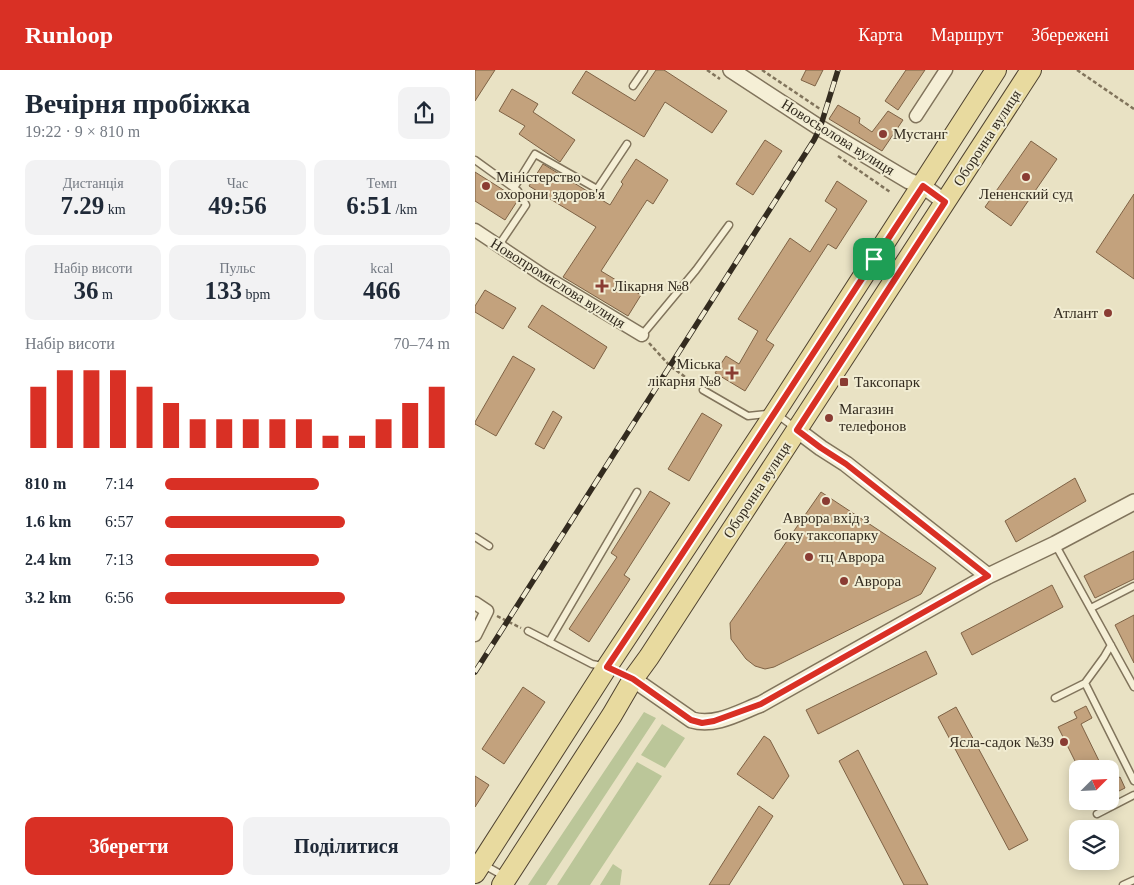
<!DOCTYPE html>
<html lang="uk">
<head>
<meta charset="utf-8">
<style>
  :root { --surface:#fff; --page:#f2f2f3; --text:#1f2937; --muted:#747a83; --accent:#d93025 }
  body { margin:0; font-family:"Times New Roman",serif; background:var(--page); color:var(--text); height:100vh; display:flex; flex-direction:column; font-size:19px; white-space:nowrap }
  * { box-sizing:border-box; margin:0 }
  p { font-size:16px; color:var(--muted) }
  .icon { flex:none; width:28px; height:28px; fill:none; stroke:currentColor; stroke-width:2; stroke-linecap:round; stroke-linejoin:round }
  .map { position:relative; flex:1; overflow:hidden }
  .details { display:flex; flex-direction:column; background:var(--surface); width:475px }
  .details>* { flex:none }
  .needle { width:32px; rotate:66deg }
  .fabs { position:absolute; left:594px; top:690px; display:grid; gap:10px }
  .fabs a { display:grid; place-items:center; width:50px; height:50px; border-radius:10px; background:var(--surface); box-shadow:0 2px 12px #0003; font-size:25px }
  .pin { position:absolute; display:grid; place-items:center; width:42px; height:42px; color:#fff; margin:-21px; border-radius:10px; box-shadow:0 2px 8px #0006 }
  .round { display:grid; place-items:center; flex:none; width:52px; height:52px; border-radius:10px; background:var(--page) }
  .overview { display:flex; align-items:center; justify-content:space-between; height:85px; padding:0 25px }
  h1 { font-size:28px; font-weight:700; line-height:38px }
  .metrics { display:grid; grid-template-columns:repeat(3,1fr); gap:8px; height:85px; padding:5px 25px }
  .metrics div { display:grid; align-content:center; border-radius:10px; background:var(--page); text-align:center }
  .metrics b { font-size:25px; font-weight:700 }
  .metrics small { font-size:14px; font-weight:400 }
  .metrics p { font-size:14px }
  .chart { height:140px; padding:10px 25px }
  .chart p { display:flex; justify-content:space-between }
  .chart svg { width:100%; height:90px; margin-top:5px; stroke:var(--accent); stroke-width:6 }
  .button { display:flex; gap:10px; margin-top:auto; padding:10px 25px }
  .button a { flex:1; height:58px; border-radius:10px; background:var(--accent); color:#fff; font-size:20px; font-weight:700; line-height:58px; text-align:center }
  .button a+a { background:var(--page); color:var(--text) }
  ul { padding:0 25px; list-style:none; font-size:16px }
  li { display:grid; grid-template-columns:80px 60px 1fr; align-items:center; height:38px }
  li i { height:12px; border-radius:6px; background:var(--accent) }
  header { display:flex; align-items:center; gap:30px; box-sizing:border-box; height:70px; padding:0 25px; background:var(--accent); color:#fff }
  header strong { font-size:24px }
  nav { display:flex; gap:28px; margin-inline-start:auto; font-size:18px }
  main { display:flex; flex:1; min-height:0 }
  .map>svg:first-child { display:block }
</style>
</head>
<body>
<header>
<strong>Runloop</strong>
<nav><a>Карта</a><a>Маршрут</a><a>Збережені</a></nav>
</header>
<main>
<section class="details">
<div class="overview"><div><h1>Вечірня пробіжка</h1><p>19:22 · 9 × 810 m</p></div><a class="round"><svg class="icon" aria-label="share" viewBox="0 0 24 24"><path d="M12 15V3M7 8l5-5 5 5M5 13v7h14v-7"/></svg></a></div>
<div class="metrics">
<div><p>Дистанція</p><b>7.29<small> km</small></b></div>
<div><p>Час</p><b>49:56</b></div>
<div><p>Темп</p><b>6:51<small> /km</small></b></div>
</div>
<div class="metrics">
<div><p>Набір висоти</p><b>36<small> m</small></b></div>
<div><p>Пульс</p><b>133<small> bpm</small></b></div>
<div><p>kcal</p><b>466</b></div>
</div>
<div class="chart"><p><span>Набір висоти</span>70–74 m</p>
<svg viewBox="0 0 160 44" preserveAspectRatio="none"><path d="M5 44V14M15 44V6M25 44V6M35 44V6M45 44V14M55 44V22M65 44V30M75 44V30M85 44V30M95 44V30M105 44V30M115 44V38M125 44V38M135 44V30M145 44V22M155 44V14"/></svg>
</div>
<ul>
<li><b>810 m</b>7:14<i style="width:54%"></i></li>
<li><b>1.6 km</b>6:57<i style="width:63%"></i></li>
<li><b>2.4 km</b>7:13<i style="width:54%"></i></li>
<li><b>3.2 km</b>6:56<i style="width:63%"></i></li>
</ul>
<div class="button"><a>Зберегти</a><a>Поділитися</a></div>
</section>
<div class="map">
<svg width="659" height="815" viewBox="0 0 659 815">
  <rect width="100%" height="100%" fill="#e9e2c4"/>
  <path fill="#bbc699" d="M169 642 181 648 71 815H53Z
    M187 654 210 668 190 698 166 685Z
    M162 692 187 706 115 815H82Z
    M138 794 147 800 145 815H125Z"/>
  <path fill="#c3a27d" stroke="#7e6245" d="M0 0H20L0 31Z
    M181 0H189L252 41 237 63 190 32 169 67 97 23 111 1 160 31Z
    M331 0H348L340 16 326 10Z
    M431 0H450L423 40 410 31Z
    M37 19 63 34 58 42 100 70 85 92 44 64 50 56 24 41Z
    M363 35 385 48 384 53 397 62 413 41 428 50 407 81 354 49Z
    M290 70 307 81 278 125 261 114Z
    M556 71 582 89 536 156 510 137Z
    M161 89 193 110 178 134 172 130 126 201 166 225 153 246 88 207 121 157 54 116 68 94 135 135 148 114 146 112Z
    M0 102 41 128 43 130 30 150 0 131Z
    M362 111 392 131 361 179 353 174 291 270 299 275 270 321 240 303 251 286 264 294 283 261 263 249 315 168 335 182 362 139 350 131Z
    M659 124V209L621 182Z
    M10 220 41 238 28 259 0 242V236Z
    M67 235 132 277 119 299 53 257Z
    M38 286 60 299 21 366 0 354V352Z
    M78 341 87 347 69 379 60 374Z
    M227 343 247 355 214 411 193 399Z
    M600 408 611 431 541 472 530 451Z
    M175 421 195 433 149 505 155 509 114 572 94 559 142 487 136 483Z
    M346 422 461 498 446 524 299 597 290 599 280 596 271 589 256 569 255 553Z
    M659 481V509L620 528 609 506Z
    M577 515 588 537 497 585 486 563Z
    M659 545V593L640 555Z
    M451 581 462 604 343 664 331 640Z
    M48 617 70 632 29 694 7 679Z
    M611 636 617 648 606 654 628 699H604L583 657 602 648 599 642Z
    M481 637 553 770 534 780 463 647Z
    M289 666 295 670 314 706 298 729 262 704Z
    M383 680 453 815H429L364 691Z
    M0 706 14 715 0 737Z
    M645 707 650 718 640 723 635 712Z
    M284 736 298 746 254 815H234Z"/>
  <g fill="none" stroke-linecap="round" stroke-linejoin="round">
    <g stroke="#81745c" stroke-width="9">
      <path id="service" d="M158 16 169 0
        M0 90 43 121 51 135 24 175
        M39 118 60 84 122 119 152 74
        M167 265 221 200 254 155
        M228 320 273 346 300 343 319 357
        M0 467 14 476
        M580 474 659 617
        M616 538 659 516
        M53 561 117 594 132 597 156 608
        M74 572 162 422
        M610 613 629 587 636 575
        M580 628 610 613 659 711
        M622 744 659 725
        M9 795 29 806
        M648 815 659 810"/>
    </g>
    <g stroke="#81745c" stroke-width="15">
      <path id="minor" d="M441 46 471 0
        M0 160 69 206 167 265
        M0 533 12 541 0 565"/>
    </g>
    <g stroke="#81745c" stroke-width="18">
      <path id="tertiary" d="M256 0 345 58 434 111 448 116 470 132
        M322 360 346 378 371 394 513 506
        M158 609 217 650C240 657 265 642 286 634L513 506 580 474 659 432"/>
    </g>
    <g stroke="#4f4230" stroke-width="22">
      <path id="primary" d="M0 803 132 597 300 343 521 0
        M27 815 137 645 158 609 174 587C300 390 430 196 556 0"/>
    </g>
    <path stroke="#81745c" stroke-width="2.5" stroke-dasharray="4 2.5" stroke-linecap="butt" d="M232 0 245 9
      M287 0 345 39
      M602 0 659 39
      M363 86 415 122
      M174 273 195 296 220 314
      M22 546 46 558"/>
    <use href="#service" stroke="#f5efd6" stroke-width="6"/>
    <use href="#minor" stroke="#f5efd6" stroke-width="12"/>
    <use href="#tertiary" stroke="#f5efd6" stroke-width="15"/>
    <use href="#primary" stroke="#e8da9f" stroke-width="20"/>
    <g stroke="#332b1f" stroke-width="5.5">
      <path id="rail" d="M0 602 339 70 345 58 363 0"/>
    </g>
    <use href="#rail" stroke="#f1ecd2" stroke-width="4" stroke-dasharray="11" stroke-linecap="butt"/>
  </g>
  <g fill="none" stroke-linecap="round" stroke-linejoin="round">
    <g stroke="#fff" stroke-width="10">
      <path id="route" d="M448 116 470 132 322 360 346 378 371 394 513 506 286 634 239 651 227 653 216 650 158 609 132 597C239 438 342 276 448 116Z"/>
    </g>
    <use href="#route" stroke="#d93025" stroke-width="6"/>
  </g>
  <g fill="#8a3c33" stroke="#f1ecd2" stroke-width="2">
    <circle cx="408" cy="64" r="5"/>
    <circle cx="551" cy="107" r="5"/>
    <circle cx="11" cy="116" r="5"/>
    <path d="M124.5 208.5h5v5h5v5h-5v5h-5v-5h-5v-5h5z"/>
    <circle cx="633" cy="243" r="5"/>
    <path d="M254.5 295.5h5v5h5v5h-5v5h-5v-5h-5v-5h5z"/>
    <rect x="364" y="307" width="10" height="10" rx="2.5"/>
    <circle cx="354" cy="348" r="5"/>
    <circle cx="351" cy="431" r="5"/>
    <circle cx="334" cy="487" r="5"/>
    <circle cx="369" cy="511" r="5"/>
    <circle cx="589" cy="672" r="5"/>
  </g>
  <g text-anchor="middle" dominant-baseline="central" stroke-width="4" stroke-linejoin="round" paint-order="stroke">
    <g font-size="15" fill="#332b1f" stroke="#f1ecd2" text-anchor="start">
      <text x="418" y="64">Мустанг</text>
      <text x="21" y="107">Міністерство<tspan x="21" dy="17">охорони здоров'я</tspan></text>
      <text x="551" y="124" text-anchor="middle">Лененский суд</text>
      <text x="138" y="216">Лікарня №8</text>
      <text x="623" y="243" text-anchor="end">Атлант</text>
      <text x="246" y="294" text-anchor="end">Міська<tspan x="246" dy="17">лікарня №8</tspan></text>
      <text x="379" y="312">Таксопарк</text>
      <text x="364" y="339">Магазин<tspan x="364" dy="17">телефонов</tspan></text>
      <text x="351" y="448" text-anchor="middle">Аврора вхід з<tspan x="351" dy="17">боку таксопарку</tspan></text>
      <text x="344" y="487">тц Аврора</text>
      <text x="379" y="511">Аврора</text>
      <text x="579" y="672" text-anchor="end">Ясла-садок №39</text>
    </g>
    <g font-size="15" fill="#332b1f" stroke="#f1ecd2">
      <text transform="translate(363 67) rotate(32)">Новосьолова вулиця</text>
      <text transform="translate(512 68) rotate(-57)">Оборонна вулиця</text>
      <text transform="translate(83 213) rotate(32)">Новопромислова вулиця</text>
      <text transform="translate(282 420) rotate(-57)">Оборонна вулиця</text>
    </g>
  </g>
</svg>
<div class="fabs">
<a><svg class="needle" viewBox="-14 -14 28 28"><path d="M0-13l5 13h-10z" fill="#e53935"/><path d="M0 13l5-13h-10z" fill="#747a83"/></svg></a>
<a><svg class="icon" aria-label="layers" viewBox="0 0 24 24"><path d="M12 4l9 5-9 5-9-5zM3 14l9 5 9-5"/></svg></a>
</div>
<div class="pin" style="left:399px;top:189px;background:#1e9e55"><svg class="icon" aria-label="arrive" viewBox="0 0 24 24"><path d="M6 21V4h12l-3 4 3 4H6"/></svg></div>
</div>
</main>
</body>
</html>
